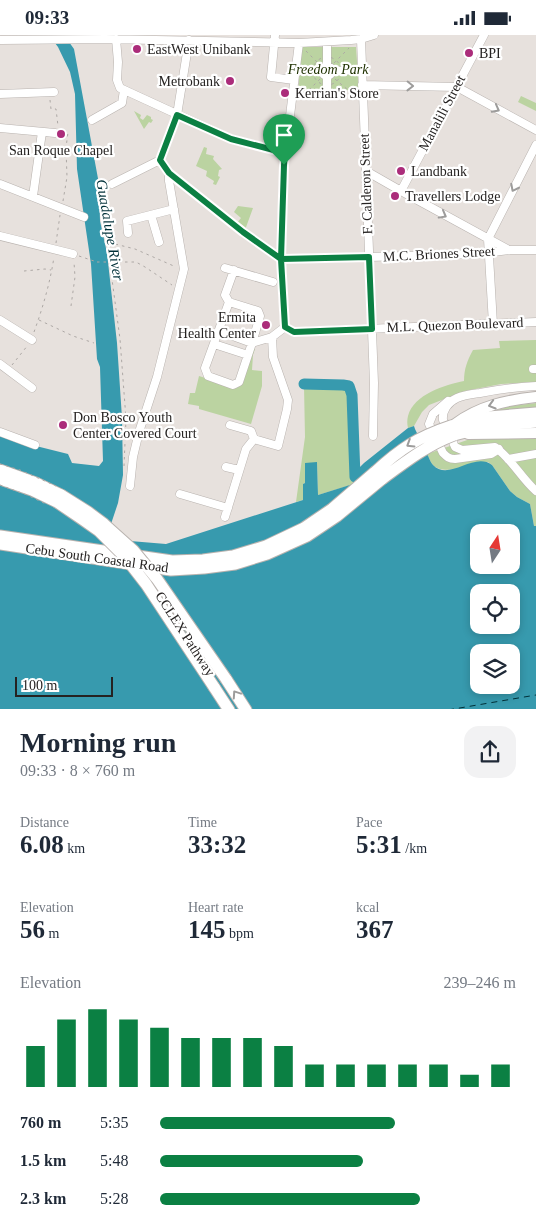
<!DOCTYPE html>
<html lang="en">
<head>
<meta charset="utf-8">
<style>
  :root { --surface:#fff; --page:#f2f2f3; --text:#1f2937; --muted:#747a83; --accent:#0b8043 }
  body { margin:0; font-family:"Times New Roman",serif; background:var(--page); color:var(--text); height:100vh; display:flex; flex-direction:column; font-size:19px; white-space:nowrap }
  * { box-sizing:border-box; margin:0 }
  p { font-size:16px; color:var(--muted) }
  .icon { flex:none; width:28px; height:28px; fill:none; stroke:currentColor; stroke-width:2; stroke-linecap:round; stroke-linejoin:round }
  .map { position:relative; height:674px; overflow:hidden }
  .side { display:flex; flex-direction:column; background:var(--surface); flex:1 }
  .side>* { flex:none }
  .needle { width:32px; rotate:12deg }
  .tools { position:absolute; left:470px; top:489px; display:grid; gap:10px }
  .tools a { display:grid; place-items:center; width:50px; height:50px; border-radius:10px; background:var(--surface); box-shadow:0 2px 8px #0003; font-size:25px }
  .scale { position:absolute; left:15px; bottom:12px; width:98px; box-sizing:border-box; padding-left:5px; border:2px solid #252221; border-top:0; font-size:14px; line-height:18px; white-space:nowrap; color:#252221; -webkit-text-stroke:4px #fff; paint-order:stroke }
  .pin { position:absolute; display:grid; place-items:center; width:42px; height:42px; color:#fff; margin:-51px -21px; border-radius:50% 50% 50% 0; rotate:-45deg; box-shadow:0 0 5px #0007 }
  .pin .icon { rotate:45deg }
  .round { display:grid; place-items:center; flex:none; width:52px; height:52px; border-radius:15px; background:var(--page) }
  .head { display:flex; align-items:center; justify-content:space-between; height:85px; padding:0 20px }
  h1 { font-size:28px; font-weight:600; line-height:38px }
  .stats { display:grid; grid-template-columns:repeat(3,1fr); gap:8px; height:85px; padding:5px 20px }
  .stats div { display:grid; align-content:center }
  .stats b { font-size:25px; font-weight:600 }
  .stats small { font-size:14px; font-weight:400 }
  .stats p { font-size:14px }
  .chart { height:140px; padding:10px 20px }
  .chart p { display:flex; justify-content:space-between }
  .chart svg { width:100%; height:90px; margin-top:5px; stroke:var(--accent); stroke-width:6 }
  ul { padding:0 20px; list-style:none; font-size:16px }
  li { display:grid; grid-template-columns:80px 60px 1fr; align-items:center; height:38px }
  li i { height:12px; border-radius:6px; background:var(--accent) }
  .status { display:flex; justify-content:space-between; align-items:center; height:35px; padding:0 25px; background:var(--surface); direction:ltr }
  .status svg { height:14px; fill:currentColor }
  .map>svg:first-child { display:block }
</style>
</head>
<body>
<div class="status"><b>09:33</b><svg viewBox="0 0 49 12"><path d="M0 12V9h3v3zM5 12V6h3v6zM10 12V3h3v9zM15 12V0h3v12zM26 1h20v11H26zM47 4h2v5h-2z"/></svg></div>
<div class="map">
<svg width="536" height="675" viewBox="0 0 536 675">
  <rect width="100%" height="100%" fill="#e7e1dd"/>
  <path fill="#bbd3a1" d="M302 12H356L359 55 298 56Z
    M521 61 536 68V76L518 67Z
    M134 76 141 80 140 83 143 85 147 80 151 82V84L153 85 151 88 149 87 144 94Z
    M204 112 207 113 206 119 214 121 213 124 222 134 219 135 218 141 220 142 216 150 213 149 214 146 206 141 207 136 196 131Z
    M238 171 253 173 245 195 237 188 241 183 234 177Z
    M536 305V347L501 349 465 356 429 370 422 377 414 391 408 393C407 389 407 385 408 381 414 359 445 350 464 346 464 334 467 326 473 315L500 313 499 306Z
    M253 314H255L253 320 252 335 262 336V351L251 389 199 374V371L188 369 190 358H195L199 341 234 352Z
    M304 351 349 353 354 449 318 460 317 427 305 448 303 449V465L296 467 305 402Z
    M536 368V373L494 376 511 371Z
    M536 401V491H534L530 469 517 462 510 456 492 430 488 427C474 430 443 441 433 430 430 427 429 422 427 419L473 403Z"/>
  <path fill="#379aae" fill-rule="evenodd" d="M49 0H64L74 14 99 149 100 186 107 218 117 308 122 383 123 440 118 468 106 504 166 509 303 465V449L305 448V428L317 427 318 460 353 449 360 432 364 428 408 393 414 391 415 394C419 402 423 411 427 419 429 422 430 427 433 430 449 447 474 416 492 430L510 456 517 462 530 469 534 491H536V674H0V398L36 411 68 419 72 428 99 431 103 426 100 332 97 324 91 229 77 134 75 59 70 37 58 12ZM479 498H511V530H479ZM479 558H511V590H479ZM479 618H511V650H479Z"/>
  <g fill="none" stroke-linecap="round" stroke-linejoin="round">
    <path stroke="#379aae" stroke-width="11" d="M304 349 343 350 349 351 352 360 355 442"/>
    <path stroke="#003038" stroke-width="1" stroke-dasharray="6 5" stroke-linecap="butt" d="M448 675 536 660"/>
    <g stroke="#b9b3af" stroke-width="9">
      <path id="minor" d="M275 0 271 42 294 45
        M116 4 118 27 117 45 120 53 231 104 285 118
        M361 4 374 348 373 401
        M0 5 105 4 299 8 351 5 361 4 374 0
        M327 7V31
        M322 36a5 5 0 1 1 10 0a5 5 0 1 1-10 0Z
        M300 36H322
        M332 36 358 35
        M327 41V55
        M362 50 457 52 536 95
        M0 59 54 57
        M92 85 122 68 124 55
        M0 93 55 98
        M160 125 169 138 243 197 281 224
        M160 125 177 80 189 5
        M366 136 401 156 509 215
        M0 149 84 182
        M112 149 160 125
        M401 156 484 0
        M33 161 42 97
        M151 180 159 207
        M128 198 127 186 174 174
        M0 201 73 219
        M281 224 369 222 477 219 509 215H536
        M225 233 273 247
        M229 267 205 333 208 341 233 350 239 347 252 308 260 281 258 276 229 267 225 260 234 235
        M0 285 32 305
        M493 289 488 204 536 110
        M285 292 281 224 284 129 299 8
        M285 292 294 297 536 287
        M219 296 252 308 272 302 285 292
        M214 309 248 320
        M0 329 32 353
        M533 334H536
        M536 351C517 352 499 354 480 358 473 359 464 360 457 363 448 367 442 376 443 385L455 412 462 415 495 412C512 424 521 443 536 456
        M448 366 433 379 429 389 443 418C447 422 449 424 455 424L491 419 499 414
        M0 397 35 410
        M254 404 278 411 287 374 288 365 273 322 272 302
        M508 424 536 419
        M226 432 239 435
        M130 451 133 422 139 397 157 342 184 234 169 146V138
        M180 459 228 473
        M225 482 246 414 254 404 251 396 230 390"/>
    </g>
    <g stroke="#b9b3af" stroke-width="12">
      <path id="major" d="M455 389C479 371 507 365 536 362
        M468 399 536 398"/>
    </g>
    <g stroke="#b9b3af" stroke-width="13">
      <path id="highway" d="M451 391 489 382 536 378
        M454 400 490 391 536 387
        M0 435 36 448 61 460
        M0 444 32 455 57 467
        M0 501 172 526 203 525 233 521 266 511 304 493 332 474 375 437
        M0 509 171 535 204 533 235 529 267 519 307 501 337 481 382 444
        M226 644 246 675
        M214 652 229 675"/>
    </g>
    <path stroke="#ada8a5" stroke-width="1" stroke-dasharray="2.5 4" stroke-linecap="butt" d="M306 16 319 29
      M313 36a14 14 0 1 1 28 0a14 14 0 1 1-28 0Z
      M334 28 349 13
      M335 44 348 55
      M309 55 320 44
      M50 65 51 74H56L58 91
      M63 166 67 142 66 113 68 97
      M56 208 60 180
      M79 221 97 227
      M112 227H136L145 232 172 250
      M24 236 45 234 51 235
      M71 271 75 242 74 227
      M39 285 73 301 94 308
      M34 297C43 272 50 248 54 222
      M12 330 28 310
      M124 431 126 384 120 304 107 207 135 214 176 232"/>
    <use href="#minor" stroke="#fff" stroke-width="8"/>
    <use href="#major" stroke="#fff" stroke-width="10"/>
    <use href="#highway" stroke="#fff" stroke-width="11"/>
    <g stroke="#b9b3af" stroke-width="13" stroke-linecap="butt">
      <path id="highway-bridge" d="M375 437C400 414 418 402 451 391
        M382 444C405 427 427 410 454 400
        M61 460 88 477 104 489 133 515 157 544 226 644
        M57 467 82 484 99 496 125 522 146 549 214 652"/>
    </g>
    <path stroke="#ada8a5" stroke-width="1" stroke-dasharray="2.5 4" stroke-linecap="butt" d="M97 227H112
      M0 429 20 435 56 451
      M0 450 27 460 48 470"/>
    <use href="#highway-bridge" stroke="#fff" stroke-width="11"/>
  </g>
  <defs><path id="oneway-chevron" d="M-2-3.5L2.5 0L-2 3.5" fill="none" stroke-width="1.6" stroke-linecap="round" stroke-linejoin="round" transform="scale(1.25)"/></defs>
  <g stroke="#9d9c9b">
    <use href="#oneway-chevron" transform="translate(410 51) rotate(1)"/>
    <use href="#oneway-chevron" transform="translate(496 74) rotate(28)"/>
    <use href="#oneway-chevron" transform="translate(514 153) rotate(117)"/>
    <use href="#oneway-chevron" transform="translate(443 180) rotate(29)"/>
    <use href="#oneway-chevron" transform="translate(492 370) rotate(164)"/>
    <use href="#oneway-chevron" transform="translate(410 409) rotate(148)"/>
    <use href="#oneway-chevron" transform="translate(236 659) rotate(-124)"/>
  </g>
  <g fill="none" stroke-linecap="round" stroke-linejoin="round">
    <g stroke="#fff" stroke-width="10">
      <path id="route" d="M284 130 281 224 285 292 294 297 372 294 369 222 281 224 243 197 169 138 160 125 177 80 231 104 285 118 284 130"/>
    </g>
    <use href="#route" stroke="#0b8043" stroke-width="6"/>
  </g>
  <g fill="#ab2c7a" stroke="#fff" stroke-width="2">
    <circle cx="137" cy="14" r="5"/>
    <circle cx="469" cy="18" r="5"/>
    <circle cx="230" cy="46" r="5"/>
    <circle cx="285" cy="58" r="5"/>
    <circle cx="61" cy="99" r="5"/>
    <circle cx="401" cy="136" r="5"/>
    <circle cx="395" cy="161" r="5"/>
    <circle cx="266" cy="290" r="5"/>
    <circle cx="63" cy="390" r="5"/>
  </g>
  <g text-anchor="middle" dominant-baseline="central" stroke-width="4.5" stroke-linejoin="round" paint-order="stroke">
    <g font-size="14" fill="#252221" stroke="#fff" text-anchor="start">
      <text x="147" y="14">EastWest Unibank</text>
      <text x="479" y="18">BPI</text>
      <text x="220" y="46" text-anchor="end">Metrobank</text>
      <text x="295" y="58">Kerrian's Store</text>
      <text x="61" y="115" text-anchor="middle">San Roque Chapel</text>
      <text x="411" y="136">Landbank</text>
      <text x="405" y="161">Travellers Lodge</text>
      <text x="256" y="282" text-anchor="end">Ermita<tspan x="256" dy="16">Health Center</tspan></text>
      <text x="73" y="382">Don Bosco Youth<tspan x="73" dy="16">Center Covered Court</tspan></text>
    </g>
    <g font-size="14" font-style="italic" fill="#203202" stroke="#fff">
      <text x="328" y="34">Freedom Park</text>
    </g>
    <g font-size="14" fill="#252221" stroke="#fff">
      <text transform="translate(442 78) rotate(-62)">Manalili Street</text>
      <text transform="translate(366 149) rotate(-92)">F. Calderon Street</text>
      <text transform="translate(439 219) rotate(-3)">M.C. Briones Street</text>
      <text transform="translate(455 290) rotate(-2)">M.L. Quezon Boulevard</text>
      <text transform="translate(97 523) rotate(8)">Cebu South Coastal Road</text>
      <text transform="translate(185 599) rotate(57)">CCLEX Pathway</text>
    </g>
    <g font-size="15" font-style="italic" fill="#003038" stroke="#fff">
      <text transform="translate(110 195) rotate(80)">Guadalupe River</text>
    </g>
  </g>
</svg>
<div class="tools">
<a><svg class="needle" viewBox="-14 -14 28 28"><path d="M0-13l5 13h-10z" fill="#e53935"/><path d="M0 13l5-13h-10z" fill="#747a83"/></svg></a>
<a><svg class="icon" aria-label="locate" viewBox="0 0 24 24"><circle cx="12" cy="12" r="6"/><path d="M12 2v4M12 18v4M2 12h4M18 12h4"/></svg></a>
<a><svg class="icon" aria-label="layers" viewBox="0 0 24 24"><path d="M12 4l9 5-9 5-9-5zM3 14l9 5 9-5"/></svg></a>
</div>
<div class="scale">100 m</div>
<div class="pin" style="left:284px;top:130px;background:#1e9e55"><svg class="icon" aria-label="arrive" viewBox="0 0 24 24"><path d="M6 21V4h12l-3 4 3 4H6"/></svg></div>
</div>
<section class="side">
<div class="head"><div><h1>Morning run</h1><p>09:33 · 8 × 760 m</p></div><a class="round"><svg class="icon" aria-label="share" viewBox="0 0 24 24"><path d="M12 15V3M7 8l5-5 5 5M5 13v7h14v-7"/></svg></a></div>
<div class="stats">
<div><p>Distance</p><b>6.08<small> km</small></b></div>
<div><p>Time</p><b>33:32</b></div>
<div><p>Pace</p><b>5:31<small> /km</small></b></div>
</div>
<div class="stats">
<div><p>Elevation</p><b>56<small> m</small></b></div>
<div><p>Heart rate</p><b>145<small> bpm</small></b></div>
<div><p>kcal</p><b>367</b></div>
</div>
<div class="chart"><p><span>Elevation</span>239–246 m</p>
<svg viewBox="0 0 160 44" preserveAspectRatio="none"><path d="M5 44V24M15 44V11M25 44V6M35 44V11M45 44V15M55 44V20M65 44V20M75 44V20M85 44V24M95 44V33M105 44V33M115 44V33M125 44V33M135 44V33M145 44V38M155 44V33"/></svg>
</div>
<ul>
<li><b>760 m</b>5:35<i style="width:66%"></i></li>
<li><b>1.5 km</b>5:48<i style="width:57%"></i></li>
<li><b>2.3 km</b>5:28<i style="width:73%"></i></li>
</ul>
</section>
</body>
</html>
